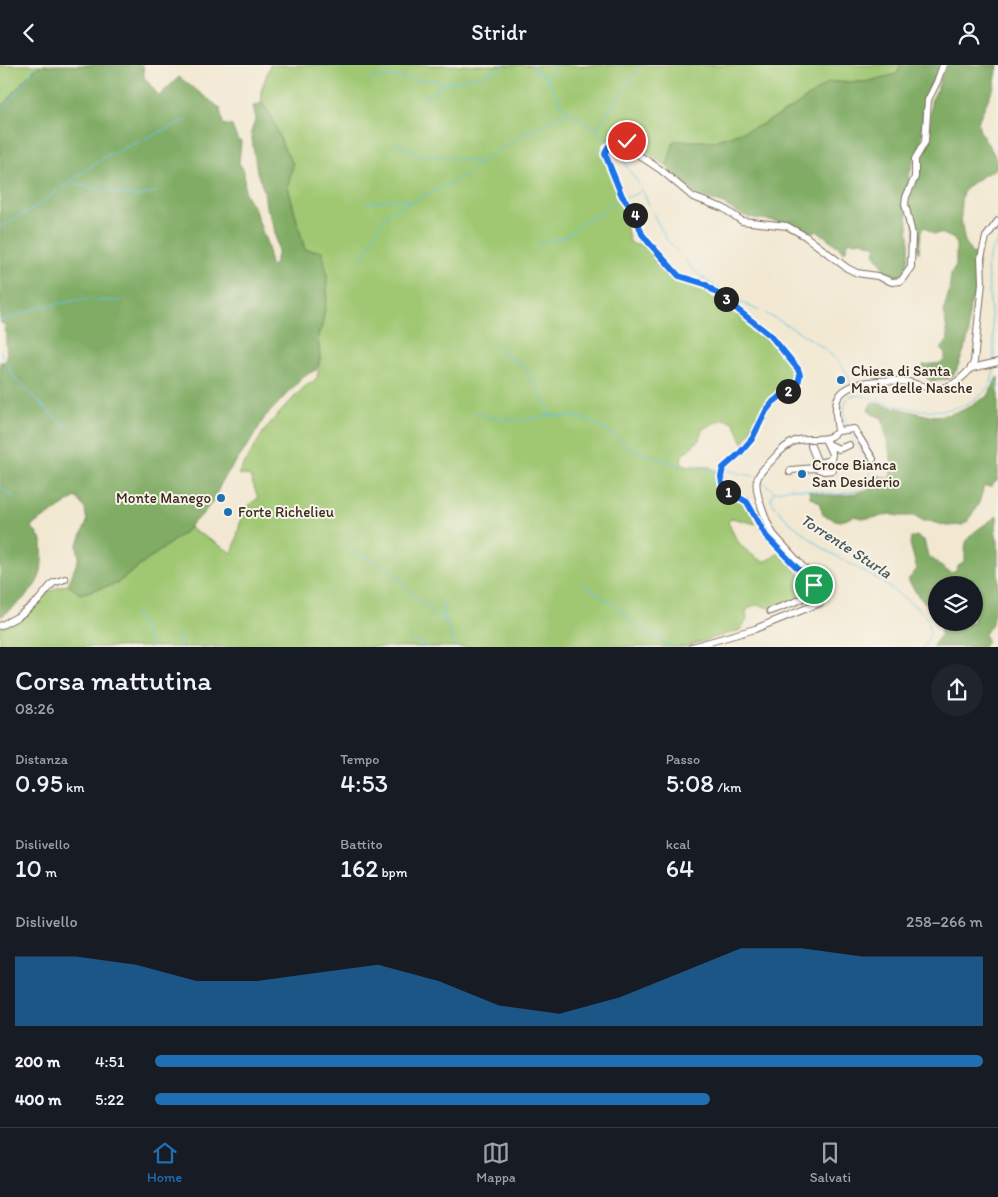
<!DOCTYPE html>
<html lang="it">
<head>
<meta charset="utf-8">
<style>
  :root { --surface:#171b24; --page:#20242c; --text:#f1f3f6; --muted:#9ea1a6; --line:#363941; --accent:#1f6fb2 }
  body { margin:0; font-family:Itim,sans-serif; background:var(--page); color:var(--text); height:100vh; display:flex; flex-direction:column; font-size:19px; white-space:nowrap }
  * { box-sizing:border-box; margin:0 }
  p { font-size:16px; color:var(--muted) }
  .icon { flex:none; width:28px; height:28px; fill:none; stroke:currentColor; stroke-width:2; stroke-linecap:round; stroke-linejoin:round }
  .map { position:relative; height:582px; overflow:hidden }
  .side { display:flex; flex-direction:column; background:var(--surface); flex:1 }
  .side>* { flex:none }
  .controls { position:absolute; left:928px; top:511px; display:grid; gap:10px }
  .controls a { display:grid; place-items:center; width:55px; height:55px; border-radius:50%; background:var(--surface); box-shadow:0 1px 4px #0004; font-size:25px }
  .pin { position:absolute; display:grid; place-items:center; width:42px; height:42px; color:#fff; margin:-21px; border:2px solid #fff; border-radius:50%; box-shadow:0 1px 5px #0007 }
  .km { position:absolute; width:25px; height:25px; margin:-12px; border-radius:50%; background:#222; color:#fff; font-size:14px; line-height:25px; text-align:center }
  .round { display:grid; place-items:center; flex:none; width:52px; height:52px; border-radius:26px; background:var(--page) }
  .summary { display:flex; align-items:center; justify-content:space-between; height:85px; padding:0 15px }
  h1 { font-size:28px; font-weight:600; line-height:38px }
  .metrics { display:grid; grid-template-columns:repeat(3,1fr); gap:8px; height:85px; padding:5px 15px }
  .metrics div { display:grid; align-content:center }
  .metrics b { font-size:25px; font-weight:600 }
  .metrics small { font-size:14px; font-weight:400 }
  .metrics p { font-size:14px }
  .chart { height:140px; padding:10px 15px }
  .chart p { display:flex; justify-content:space-between }
  .chart svg { width:100%; height:90px; margin-top:5px; fill:var(--accent); opacity:.7 }
  ul { padding:0 15px; list-style:none; font-size:16px }
  li { display:grid; grid-template-columns:80px 60px 1fr; align-items:center; height:38px }
  li i { height:12px; border-radius:6px; background:var(--accent) }
  header { display:flex; justify-content:space-between; align-items:center; height:65px; padding:0 15px; background:var(--surface); font-size:22px; font-weight:600 }
  .menu { display:flex; justify-content:space-around; align-items:center; height:70px; border-top:1px solid var(--line); background:var(--surface); font-size:14px; color:var(--muted) }
  .menu a { display:grid; justify-items:center; gap:2px }
  .menu .selected { color:var(--accent) }
  .map>svg:first-child { display:block }
</style>
</head>
<body>
<header><svg class="icon" aria-label="back" viewBox="0 0 24 24"><path d="M15 5l-7 7 7 7"/></svg>Stridr<svg class="icon" aria-label="person" viewBox="0 0 24 24"><circle cx="12" cy="8" r="4"/><path d="M4 21q1-7 8-7t8 7"/></svg></header>
<div class="map">
<svg width="998" height="582" viewBox="0 0 998 582">
  <rect width="100%" height="100%" fill="#f7f3e8"/>
  <filter id="ink" filterUnits="userSpaceOnUse"><feTurbulence type="fractalNoise" baseFrequency=".02" numOctaves="2"/><feDisplacementMap in="SourceGraphic" scale="10" xChannelSelector="R" yChannelSelector="G"/><feConvolveMatrix kernelMatrix="1 2 1 2 8 2 1 2 1" color-interpolation-filters="sRGB"/></filter>
  <filter id="wash" filterUnits="userSpaceOnUse"><feTurbulence type="fractalNoise" baseFrequency=".0096" numOctaves="4" result="noise"/><feDisplacementMap in="SourceGraphic" scale="20" xChannelSelector="R" yChannelSelector="G"/><feGaussianBlur stdDeviation="1.12" result="paint"/><feColorMatrix in="noise" values="0 0 0 0 0 0 0 0 0 0 0 0 0 0 0 0 0 1.4 0 .05"/><feComposite in="paint" operator="in"/></filter>
  <g filter="url(#wash)">
    <rect width="100%" height="100%" fill="#f2e8d2"/>
    <path fill="#a0c873" stroke="#6e7948" d="M0 0H40L25 14 0 45Z
      M270 0H901L897 9 865 17H829L794 42 759 61 714 76H674L667 101 650 90 630 70 613 74 604 79 603 88 621 136 630 144V150L626 161 630 177 635 180 646 178 676 211 684 216 697 218 709 225 764 269 795 303 797 311 794 316 769 336 743 378 734 357 723 354 702 364 699 375 682 390 681 396 685 400C708 404 716 394 722 424 741 436 746 438 756 459L732 453 728 457C735 472 738 480 751 489 764 498 767 499 778 487L811 522 800 533 771 544C761 540 752 537 746 547L747 555 740 565 684 582H0V563C26 555 40 523 68 520L80 529 116 519 190 463 232 488C238 475 238 456 246 444 249 440 254 436 258 433L250 411 238 409 264 366 272 356 303 323 317 313 320 294 318 270 322 261 327 231V219L305 185 288 122 293 99 283 81 272 52 262 38 261 26Z"/>
    <path fill="#80ac65" stroke="#5e6b42" d="M40 0H143L144 12 159 31 179 12 220 43 223 59 232 61 238 76H241L239 98 244 106 245 128 254 143 268 182 270 201 275 199 278 185 273 157 266 141 264 126 257 107 251 67 256 53 253 41 262 38 272 52 283 81 293 99 288 122 305 185 322 186 327 207V231L322 261 318 270 320 294 316 305 305 310 265 352 247 382 223 414 214 434 202 450 190 460V463L116 519 80 529 68 520 79 492 77 481 87 457 85 444 76 432 31 461 42 475C42 486 43 500 40 510 35 526 13 544 0 552V297H5L7 294 5 260 0 257V45L25 14Z
      M901 0H939C935 14 927 25 924 39 921 53 925 67 920 81 919 84 917 87 915 91 913 96 905 126 905 131 906 150 917 201 899 212L887 210C882 201 882 197 874 189L876 181 862 176 853 177 849 176 845 187 818 166 807 167 787 158 748 152 738 148 724 139 696 129 671 108 667 101 674 76H714L759 61 794 42 829 17H865L897 9Z
      M945 0H998L994 22 978 56C978 75 998 83 997 103 986 109 972 116 964 126 958 134 962 163 964 173 965 178 969 183 971 188L977 189 978 200 976 225 970 241 968 257 969 269 966 280 956 306 952 311 948 314 931 317 923 310 921 305 923 300 941 298 945 294V288L941 284 948 275 944 245 949 227 951 209 956 201V178L954 174 941 168 933 169 925 162 921 166 919 188 914 177 915 166 909 137 919 110 918 97 926 87 929 76 931 36 937 25Z
      M998 311V415L990 422 984 421 979 438 967 457 962 460 946 461 929 456H924L915 451H899L888 449C880 453 862 455 854 451 837 459 840 456 823 450L819 437 810 432 809 426C833 433 856 433 878 418V410L890 414 892 398 882 353 872 349 868 345 872 337 930 351 946 350 963 345 988 331Z
      M997 451C998 459 993 465 998 476V547L993 551 992 559 985 569 987 576 983 582H932L941 570 940 558H974V520H936V552L930 542 919 532 908 515 917 504 910 479 911 473 916 471 924 475 928 491C938 497 943 504 951 508L956 506 958 501 965 495C965 489 965 483 966 478 969 468 988 458 997 451Z"/>
    <g fill="none" stroke-linecap="round" stroke-linejoin="round">
      <path stroke="#65c2e3" stroke-width="1" d="M533 0 535 5 545 12 553 24 562 40 570 47 599 66 610 78
        M545 13 558 0
        M369 14 391 11 415 15H431L445 18 481 11 506 0
        M423 34 436 26 443 19
        M0 47 26 15 35 2 33 0
        M597 63 641 0
        M396 79 416 88 479 97
        M613 81 642 124 651 145 667 175 678 188
        M71 118 138 132 155 127
        M625 133 636 129 642 125
        M366 138 395 134 410 136
        M0 162 31 145 104 92 187 55
        M538 179 546 176 565 172 584 156 601 149 608 140 622 134
        M684 194C703 218 732 233 759 246
        M361 196 383 154 389 147 452 118 489 91 520 72 554 53 570 47
        M766 249C790 261 847 290 851 320
        M0 256 40 242 79 235 121 236
        M496 284 525 302 552 350
        M0 286 15 314 50 348 74 367
        M994 294V280L987 202 990 189 998 175
        M992 316 998 320
        M474 347 493 353 524 355 546 351H574L589 356 616 371 624 379 640 388 682 401 720 405
        M847 362C844 352 841 339 850 331 861 329 870 333 880 336 911 345 945 352 974 335 988 326 993 318 994 301
        M849 368 871 401 870 416 860 425 839 429 790 423 774 427 771 433 775 442 788 456 824 484 879 515 919 544 928 555 930 569 925 580 922 582
        M724 405 754 411
        M760 414 774 426
        M0 423 16 433
        M341 477 358 489 378 498 398 512 410 528 446 558
        M583 518 623 547 635 558 670 582
        M441 535 444 551 455 582
        M135 545 152 582
        M179 569 181 582
        M409 573 427 582
        M362 581 363 582"/>
    </g>
  </g>
  <g filter="url(#ink)">
    <g fill="none" stroke-linecap="round" stroke-linejoin="round">
      <g stroke="#7b6c5d" stroke-width="8">
        <path id="minor" d="M972 303 998 297
          M838 366 854 364 873 394
          M828 379 839 384 849 380
          M811 381 818 398 831 395 832 389 825 374
          M790 407 791 405 815 403 824 406 833 405 831 395
          M822 529 766 471 747 437 723 423 721 413 723 403 740 388 751 374 766 346 773 337 798 318 800 310 798 304 771 271 705 219 679 211 649 179 642 169 634 147 622 131 606 92V85L611 80 620 75 627 76 632 80 640 91 661 105 693 132 723 143 742 156 787 161 805 171 847 203 857 208 877 211 892 217 901 216 911 202 912 169 905 139 906 132 915 112V94L925 77 928 35 937 17 943 0
          M770 546 800 535 814 520
          M0 561 19 551 38 536 53 518 65 514
          M692 582 755 564 820 538 822 533 820 521 774 470C767 460 754 426 757 415 759 406 768 400 774 393 779 387 786 380 795 376 811 370 824 380 838 366 837 356 834 345 837 335 845 314 890 314 908 317 921 320 933 326 946 322 956 319 971 306 974 297L982 218 981 193 986 172 998 156"/>
      </g>
      <use href="#minor" stroke="#fff" stroke-width="6"/>
    </g>
  </g>
  <g fill="none" stroke-linecap="round" stroke-linejoin="round" filter="url(#ink)">
    <g stroke="#fff" stroke-width="10">
      <path id="route" d="M627 76C617 74 607 79 605 89L622 131 634 147 642 169 649 178 679 211 705 219 771 271 798 304 800 310 798 318 773 337 766 346 752 374 740 388 723 403 721 412 723 423 747 437 766 471 814 520"/>
    </g>
    <use href="#route" stroke="#1a73e8" stroke-width="6"/>
  </g>
  <g fill="#1f6fb2" stroke="#f7f3e8" stroke-width="2">
    <circle cx="841" cy="315" r="5"/>
    <circle cx="802" cy="409" r="5"/>
    <circle cx="221" cy="433" r="5"/>
    <circle cx="228" cy="447" r="5"/>
  </g>
  <g text-anchor="middle" dominant-baseline="central" stroke-width="4" stroke-linejoin="round" paint-order="stroke">
    <g font-size="15" fill="#3b2a1e" stroke="#f7f3e8" text-anchor="start">
      <text x="851" y="306">Chiesa di Santa<tspan x="851" dy="17">Maria delle Nasche</tspan></text>
      <text x="812" y="400">Croce Bianca<tspan x="812" dy="17">San Desiderio</tspan></text>
      <text x="211" y="433" text-anchor="end">Monte Manego</text>
      <text x="238" y="447">Forte Richelieu</text>
    </g>
    <g font-size="16" font-style="italic" fill="#485859" stroke="#f7f3e8">
      <text transform="translate(846 481) rotate(33)">Torrente Sturla</text>
    </g>
  </g>
</svg>
<div class="controls">
<a><svg class="icon" aria-label="layers" viewBox="0 0 24 24"><path d="M12 4l9 5-9 5-9-5zM3 14l9 5 9-5"/></svg></a>
</div>
<div class="pin" style="left:814px;top:520px;background:#1e9e55"><svg class="icon" aria-label="arrive" viewBox="0 0 24 24"><path d="M6 21V4h12l-3 4 3 4H6"/></svg></div>
<div class="pin" style="left:627px;top:76px;background:#d93025"><svg class="icon" aria-label="check" viewBox="0 0 24 24"><path d="M5 12l5 5 9-10"/></svg></div>
<b class="km" style="left:728px;top:427px">1</b>
<b class="km" style="left:788px;top:326px">2</b>
<b class="km" style="left:726px;top:234px">3</b>
<b class="km" style="left:635px;top:150px">4</b>
</div>
<section class="side">
<div class="summary"><div><h1>Corsa mattutina</h1><p>08:26</p></div><a class="round"><svg class="icon" aria-label="share" viewBox="0 0 24 24"><path d="M12 15V3M7 8l5-5 5 5M5 13v7h14v-7"/></svg></a></div>
<div class="metrics">
<div><p>Distanza</p><b>0.95<small> km</small></b></div>
<div><p>Tempo</p><b>4:53</b></div>
<div><p>Passo</p><b>5:08<small> /km</small></b></div>
</div>
<div class="metrics">
<div><p>Dislivello</p><b>10<small> m</small></b></div>
<div><p>Battito</p><b>162<small> bpm</small></b></div>
<div><p>kcal</p><b>64</b></div>
</div>
<div class="chart"><p><span>Dislivello</span>258–266 m</p>
<svg viewBox="0 0 160 44" preserveAspectRatio="none"><path d="M0 44V10L10 10L20 14L30 22L40 22L50 18L60 14L70 22L80 34L90 38L100 30L110 18L120 6L130 6L140 10L150 10L160 10V44z"/></svg>
</div>
<ul>
<li><b>200 m</b>4:51<i style="width:100%"></i></li>
<li><b>400 m</b>5:22<i style="width:67%"></i></li>
</ul>
</section>
<nav class="menu">
<a class="selected"><svg class="icon" aria-label="home" viewBox="0 0 24 24"><path d="M3 11l9-7 9 7M6 9v11h12V9"/></svg>Home</a>
<a><svg class="icon" aria-label="map" viewBox="0 0 24 24"><path d="M3 6l6-2 6 2 6-2v14l-6 2-6-2-6 2zM9 4v14M15 6v14"/></svg>Mappa</a>
<a><svg class="icon" aria-label="saved" viewBox="0 0 24 24"><path d="M7 4h10v16l-5-4-5 4z"/></svg>Salvati</a>
</nav>
</body>
</html>
